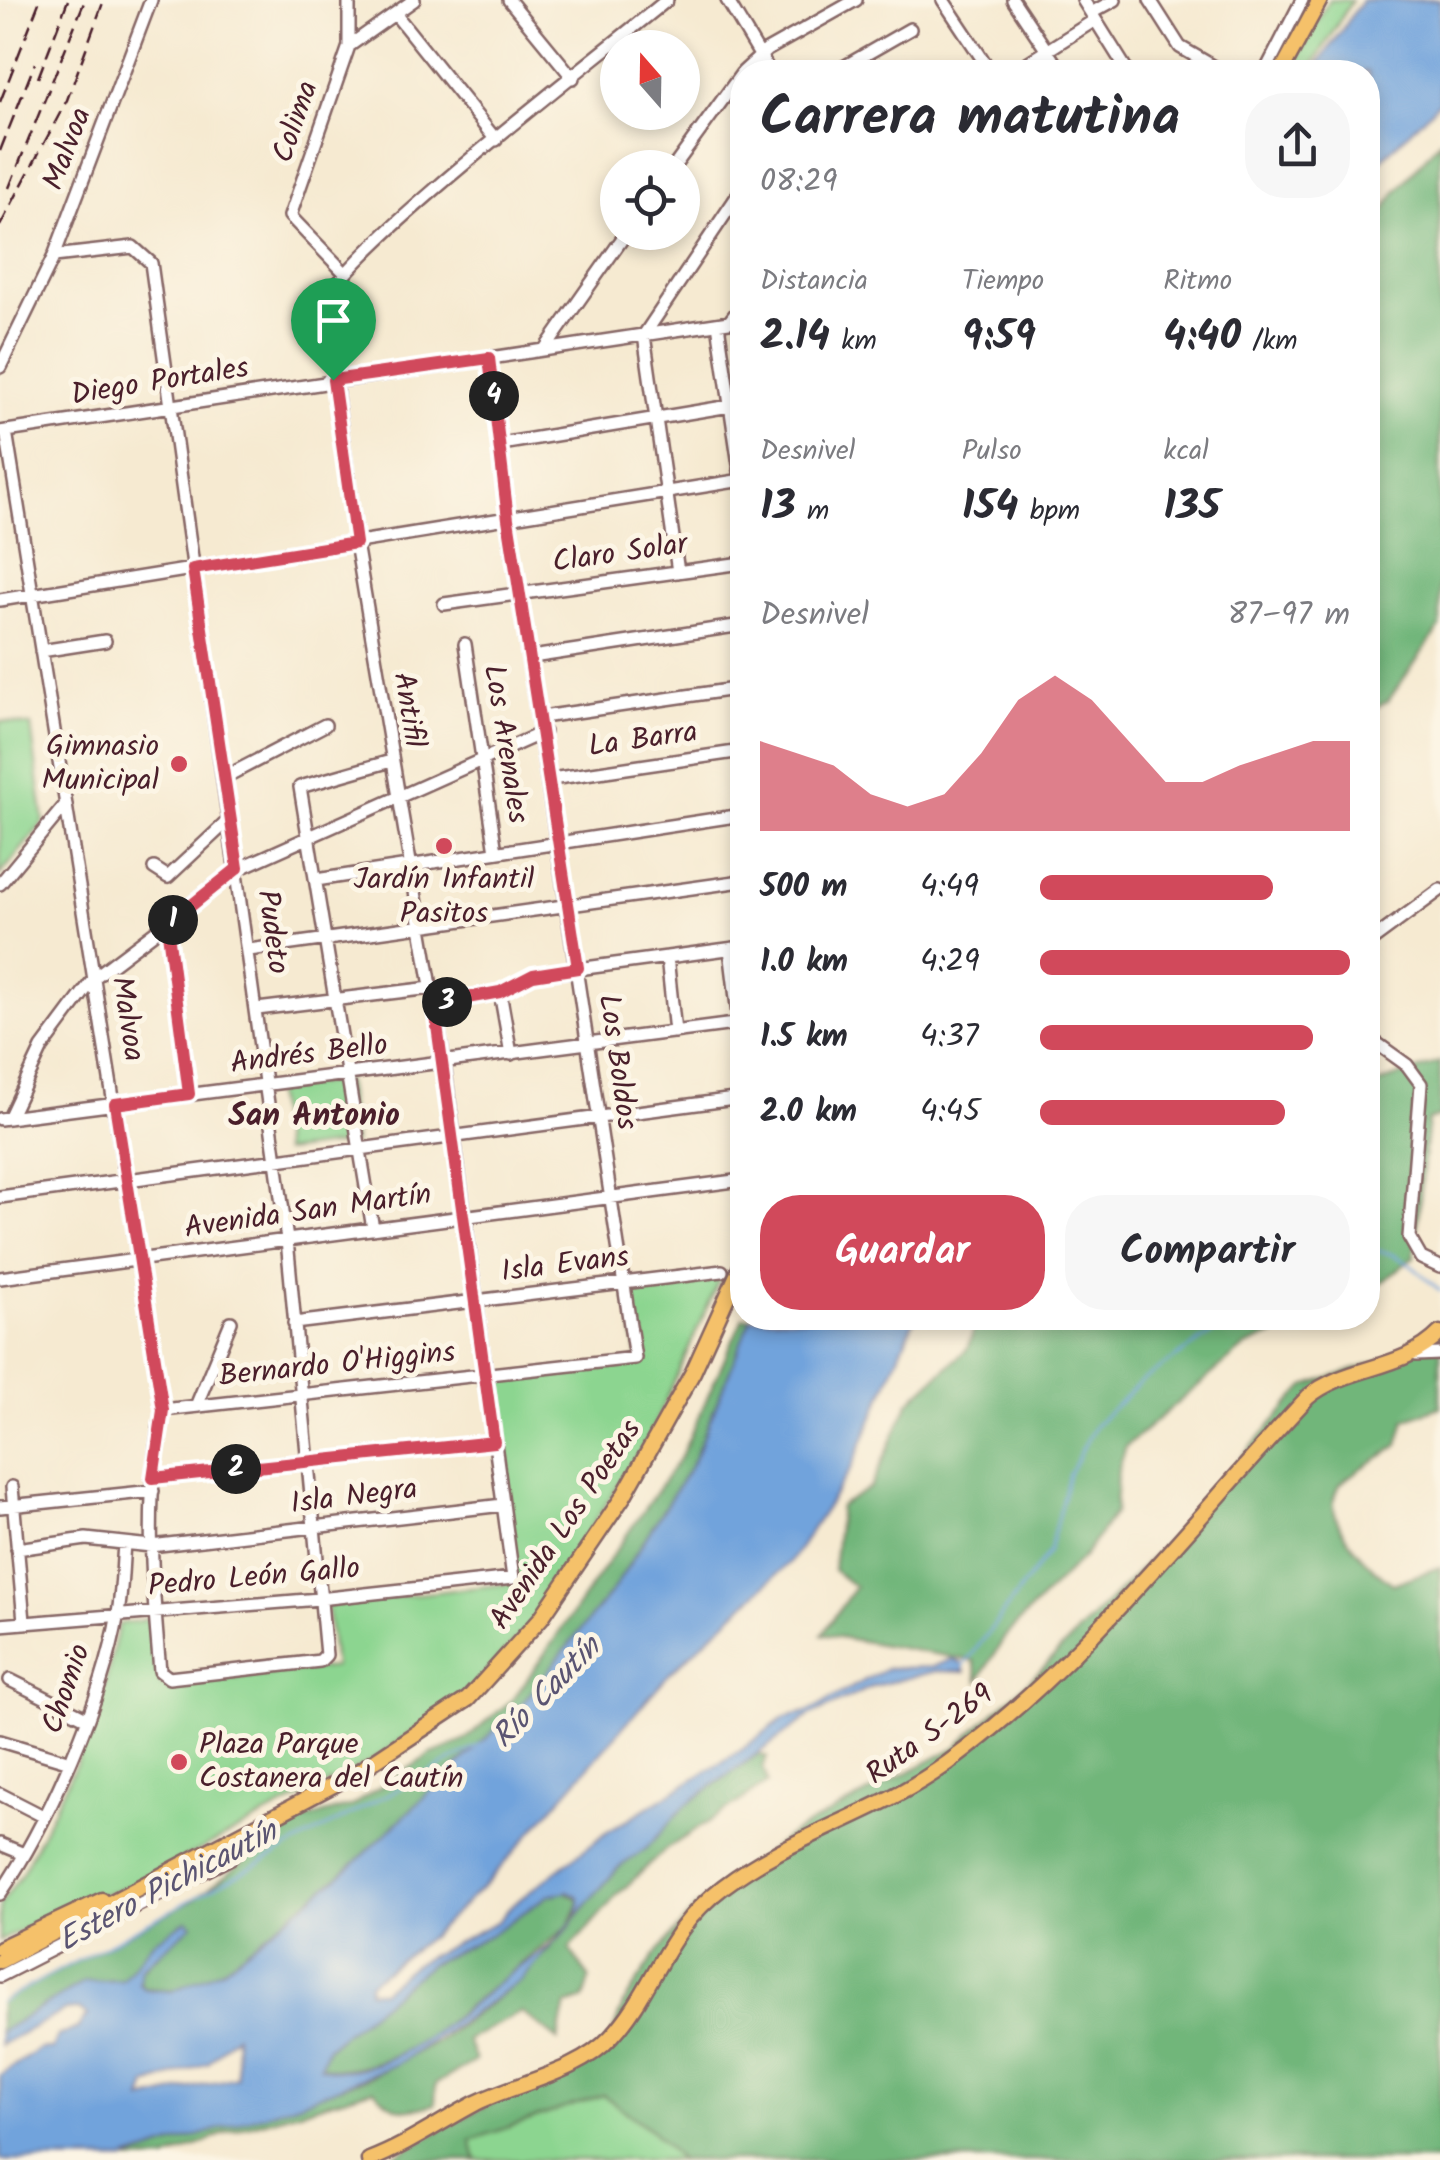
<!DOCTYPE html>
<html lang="es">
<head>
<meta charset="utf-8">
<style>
  :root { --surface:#fff; --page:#f7f7f7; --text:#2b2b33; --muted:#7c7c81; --accent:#d1495b }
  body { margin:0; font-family:Kalam,sans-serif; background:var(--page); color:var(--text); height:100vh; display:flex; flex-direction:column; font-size:38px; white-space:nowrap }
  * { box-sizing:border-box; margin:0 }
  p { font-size:32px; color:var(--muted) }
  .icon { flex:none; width:55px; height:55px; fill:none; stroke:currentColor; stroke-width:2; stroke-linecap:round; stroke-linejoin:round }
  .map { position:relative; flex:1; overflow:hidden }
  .details { position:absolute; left:730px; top:60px; width:650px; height:1270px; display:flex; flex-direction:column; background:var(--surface); border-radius:40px; box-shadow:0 5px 15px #0003 }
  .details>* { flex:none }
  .needle { width:65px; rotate:340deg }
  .buttons { position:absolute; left:600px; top:30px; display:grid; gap:20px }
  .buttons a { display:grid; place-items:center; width:100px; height:100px; border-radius:50%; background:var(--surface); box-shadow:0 5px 15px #0003; font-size:50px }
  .pin { position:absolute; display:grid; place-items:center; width:85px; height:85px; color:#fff; margin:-102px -42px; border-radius:50% 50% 50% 0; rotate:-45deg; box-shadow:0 0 10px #0007 }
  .pin .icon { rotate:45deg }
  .km { position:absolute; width:50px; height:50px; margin:-25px; border-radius:50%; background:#222; color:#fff; font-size:28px; line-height:50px; text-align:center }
  .round { display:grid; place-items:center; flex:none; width:105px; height:105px; border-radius:40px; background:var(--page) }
  .summary { display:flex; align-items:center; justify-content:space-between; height:170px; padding:0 30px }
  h1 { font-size:55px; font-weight:600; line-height:75px }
  .figures { display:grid; grid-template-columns:repeat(3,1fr); gap:15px; height:170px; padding:10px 30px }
  .figures div { display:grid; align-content:center }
  .figures b { font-size:42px; font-weight:600 }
  .figures small { font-size:28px; font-weight:400 }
  .figures p { font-size:28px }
  .chart { height:280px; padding:20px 30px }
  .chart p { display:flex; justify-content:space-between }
  .chart svg { width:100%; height:180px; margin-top:10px; fill:var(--accent); opacity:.7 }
  .action { display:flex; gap:20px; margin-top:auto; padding:20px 30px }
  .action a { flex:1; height:115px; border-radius:40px; background:var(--accent); color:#fff; font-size:40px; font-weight:600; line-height:115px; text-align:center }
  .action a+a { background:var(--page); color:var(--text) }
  ul { padding:0 30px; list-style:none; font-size:32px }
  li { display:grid; grid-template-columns:160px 120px 1fr; align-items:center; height:75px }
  li i { height:25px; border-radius:12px; background:var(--accent) }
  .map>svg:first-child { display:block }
</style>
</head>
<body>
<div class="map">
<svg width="1440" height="2160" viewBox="0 0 1440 2160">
  <rect width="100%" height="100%" fill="#fcf5e5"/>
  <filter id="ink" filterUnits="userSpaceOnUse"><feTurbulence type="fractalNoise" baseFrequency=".01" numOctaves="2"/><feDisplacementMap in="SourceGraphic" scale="20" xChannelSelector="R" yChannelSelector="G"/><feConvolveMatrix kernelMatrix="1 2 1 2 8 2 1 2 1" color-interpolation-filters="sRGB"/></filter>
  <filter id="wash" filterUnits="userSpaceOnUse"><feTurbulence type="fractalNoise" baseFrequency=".0048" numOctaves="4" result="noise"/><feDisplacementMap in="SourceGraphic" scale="40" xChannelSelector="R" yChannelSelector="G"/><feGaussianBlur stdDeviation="2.25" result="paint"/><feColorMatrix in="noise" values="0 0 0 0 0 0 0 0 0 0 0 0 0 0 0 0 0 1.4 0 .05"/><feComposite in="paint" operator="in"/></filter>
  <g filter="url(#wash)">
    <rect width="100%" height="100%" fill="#f6ead1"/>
    <path fill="#8cd590" stroke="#6b7a5e" stroke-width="2.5" d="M1329 0H1352L1309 72H1289Z
      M0 721 31 726 44 822 0 875Z
      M346 1080 354 1143 283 1152 274 1089Z
      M721 1276 649 1438 541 1604 538 1616 462 1698 370 1762 130 1886 77 1902 0 1941V1905L21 1875 76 1764 105 1684 119 1624 149 1619 161 1686 334 1667 327 1604 515 1583 489 1379 638 1360 626 1289Z
      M603 2094 651 2130 680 2160H476L470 2140Z"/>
    <path fill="#71b67a" stroke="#5e6a52" stroke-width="2.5" d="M1440 140V627L1388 701 1368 712V237L1395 193Z
      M1440 1062V1116L1428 1120 1414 1257 1368 1293V1087Z
      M743 1318H751L693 1462 615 1587 522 1705 354 1864 223 1969 178 1990 142 1988 138 1973 162 1951 122 1980 84 1982 0 2032V2002L196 1898 296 1822 351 1806 431 1754 464 1741 514 1698 681 1456Z
      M978 1318H1313L1243 1348 1126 1446 1117 1475 1115 1512 1085 1555 1006 1635 978 1681 974 1661 822 1634 855 1587 833 1570 840 1506 871 1487 909 1402 967 1349Z
      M1440 1324V1407L1405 1420 1398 1445C1382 1458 1362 1466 1346 1479 1308 1509 1368 1567 1393 1584L1440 1567V2160H680L651 2130 603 2095 471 2140 476 2160H385L482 2108 582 2063 611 2038 623 2004 655 1955 697 1906 791 1834 956 1747 1040 1671 1173 1536 1305 1386 1415 1350Z
      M758 1754 767 1757 763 1767 768 1783 665 1850 618 1894 570 1949 590 1979 584 1999 566 2005 558 2040 522 2012 467 2040 475 2061 436 2084 435 2104C405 2113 395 2113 374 2089L228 2132 166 2160H124L372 2076 438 2041 522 1980 618 1868 685 1806Z
      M564 1891 580 1900 569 1926 429 2037C406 2052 344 2081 319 2064L328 2047 430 1964 490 1935 548 1896Z"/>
    <path fill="#71a3dc" stroke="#5e6184" stroke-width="2.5" fill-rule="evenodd" d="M1362 0H1440V101L1368 173V72H1313Z
      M751 1318H915L851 1469 791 1561 670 1673 487 1883 432 1935 369 1983V1991H381L413 1965 498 1921 511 1906 606 1833 741 1750 785 1717 807 1712 887 1668 932 1667 952 1659 961 1663 965 1672 937 1671 874 1686 811 1715 685 1806 646 1849 618 1868 522 1980 399 2063 299 2103 124 2160H0V2075L39 2049H52L57 2036 78 2028 87 2015 78 2009 66 2010 0 2045V2032L84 1982 122 1980 154 1941 187 1920 192 1925 141 1969 139 1984 145 1989 172 1991 223 1969 354 1864 521 1705 615 1587 693 1462ZM568 1891 579 1897C582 1936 528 1958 503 1979 463 2011 376 2089 320 2066L328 2047 430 1964 490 1935 548 1896ZM235 2035 237 2077 142 2100 147 2085 208 2063Z"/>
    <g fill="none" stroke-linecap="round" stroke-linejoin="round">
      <path stroke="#71a3dc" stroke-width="2.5" d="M1368 1251C1395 1247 1421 1273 1440 1291
        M962 1668 1049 1551 1069 1474 1095 1425 1143 1380 1235 1318
        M0 2002 488 1741"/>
    </g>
  </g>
  <g filter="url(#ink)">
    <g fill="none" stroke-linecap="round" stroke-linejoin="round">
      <g stroke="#866665" stroke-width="16">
        <path id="minor" d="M509 0 573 78
          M727 0 770 72
          M943 0 991 72
          M1013 0 1061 72
          M1083 0 1128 72
          M1150 0 1180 47 1223 72
          M1091 13 1115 0
          M396 15 496 140
          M349 46V0
          M743 72 767 50 856 0
          M835 72 910 29
          M924 72 930 69
          M1013 72 1095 20
          M1265 72 1302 0
          M673 168 742 73
          M344 272 290 216 349 46 414 0
          M729 322 742 305
          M718 324 742 485
          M545 349 627 232
          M0 367 54 256 151 0
          M6 431 163 1410C144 1495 152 1584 160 1671L169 1678 320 1661 326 1655 287 1240 151 263 133 247 54 256
          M0 432 742 320
          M501 444 742 404
          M678 572 644 335 742 189
          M0 600 742 480
          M444 604 742 563
          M465 644 496 852
          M41 651 105 641
          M532 657 742 625
          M542 717 742 688
          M225 777 325 725
          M551 779 742 751
          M154 868 168 877 231 818
          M316 880 742 815
          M0 884 66 804
          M167 925 189 1094
          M1368 943 1440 890
          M730 949 739 1023
          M249 950 742 881
          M667 957 675 1032
          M500 992 511 1054
          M434 1004 500 992 533 975 742 947
          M257 1009 431 988
          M1368 1037 1407 1065 1421 1084 1409 1237 1421 1258 1440 1267
          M9 1118 42 1048 95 977 238 869 544 732
          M0 1119 742 1023
          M0 1197 742 1098
          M373 1229 300 787 391 761
          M0 1278 742 1180
          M294 1323 722 1271
          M1416 1355 1440 1354
          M196 1406 231 1322
          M163 1410 635 1358 508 519 489 358
          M153 1478 495 1442
          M12 1487 24 1621
          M0 1507 153 1491
          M17 1549 86 1539 151 1546 503 1505
          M0 1625 319 1599 513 1578 444 1063 356 543 325 305C335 257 612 46 667 0
          M10 1680 86 1718
          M0 1741 67 1761
          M0 1794 43 1816
          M0 1844 24 1854
          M0 1894C48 1824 104 1697 118 1613 122 1591 122 1567 124 1544
          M0 1976 231 1858"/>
      </g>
      <g stroke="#866665" stroke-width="19">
        <path id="major" d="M1281 72 1320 0
          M0 1948 102 1900
          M0 1961 356 1773 468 1699 541 1618 623 1497 693 1372 742 1264
          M369 2160C408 2145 440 2122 476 2103 519 2082 578 2073 611 2037 656 1989 662 1933 723 1887 791 1835 878 1814 948 1763 1087 1661 1191 1522 1308 1397 1347 1365 1403 1371 1440 1333"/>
      </g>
      <use href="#minor" stroke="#fff" stroke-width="11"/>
      <use href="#major" stroke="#f5c16b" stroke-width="14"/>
      <path stroke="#4a1f2b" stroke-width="2.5" stroke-dasharray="15 8" stroke-linecap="butt" d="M38 78 68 0
        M0 102 40 0
        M0 151 35 63
        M9 188 85 0
        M0 226 67 100 104 0"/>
    </g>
  </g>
  <g fill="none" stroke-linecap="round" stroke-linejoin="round" filter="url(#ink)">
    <g stroke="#fff" stroke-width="20">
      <path id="route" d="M489 358 508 519 578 968 533 975 500 992 434 1004 494 1442 153 1478 163 1410 115 1104 189 1094 167 925 238 868 193 569 356 543 333 380Z"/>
    </g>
    <use href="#route" stroke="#d1495b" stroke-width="12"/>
  </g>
  <g fill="#d1495b" stroke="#fcf5e5" stroke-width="4">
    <circle cx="179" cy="764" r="10"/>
    <circle cx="444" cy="846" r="10"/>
    <circle cx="179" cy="1762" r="10"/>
  </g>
  <g text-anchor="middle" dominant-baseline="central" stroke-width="10" stroke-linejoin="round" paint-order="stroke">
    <g font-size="30" fill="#4a1f2b" stroke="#fcf5e5">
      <text transform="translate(296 122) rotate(-71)">Colima</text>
      <text transform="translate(68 149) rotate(-69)">Malvoa</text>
      <text transform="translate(160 382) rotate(-9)">Diego Portales</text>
      <text transform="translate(620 554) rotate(-8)">Claro Solar</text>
      <text transform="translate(408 710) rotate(81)">Antifil</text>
      <text transform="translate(643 740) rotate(-8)">La Barra</text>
      <text transform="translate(505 744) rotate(81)">Los Arenales</text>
      <text transform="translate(272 932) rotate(82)">Pudeto</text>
      <text transform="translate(127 1019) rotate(81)">Malvoa</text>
      <text transform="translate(309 1055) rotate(-7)">Andrés Bello</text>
      <text transform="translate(617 1062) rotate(82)">Los Boldos</text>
      <text transform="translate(308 1212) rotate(-8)">Avenida San Martín</text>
      <text transform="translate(565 1265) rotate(-7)">Isla Evans</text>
      <text transform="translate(337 1365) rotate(-6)">Bernardo O'Higgins</text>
      <text transform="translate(354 1497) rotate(-7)">Isla Negra</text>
      <text transform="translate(566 1525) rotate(-56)">Avenida Los Poetas</text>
      <text transform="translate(254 1578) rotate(-5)">Pedro León Gallo</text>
      <text transform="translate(67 1689) rotate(-71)">Chomio</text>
      <text transform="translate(930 1735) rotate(-36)">Ruta S-269</text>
    </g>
    <g font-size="30" fill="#4a1f2b" stroke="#fcf5e5" text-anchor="end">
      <text x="159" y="747">Gimnasio<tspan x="159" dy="34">Municipal</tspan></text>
      <text x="444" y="880" text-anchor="middle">Jardín Infantil<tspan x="444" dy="34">Pasitos</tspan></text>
      <text x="199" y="1745" text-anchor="start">Plaza Parque<tspan x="199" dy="34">Costanera del Cautín</tspan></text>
    </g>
    <g font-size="32" font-weight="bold" fill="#4a1f2b" stroke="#fcf5e5">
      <text x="314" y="1116">San Antonio</text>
    </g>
    <g font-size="32" font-style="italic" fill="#5a5472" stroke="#fcf5e5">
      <text transform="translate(547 1693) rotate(-46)">Río Cautín</text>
      <text transform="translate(168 1887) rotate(-28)">Estero Pichicautín</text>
    </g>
  </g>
</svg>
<div class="buttons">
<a><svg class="needle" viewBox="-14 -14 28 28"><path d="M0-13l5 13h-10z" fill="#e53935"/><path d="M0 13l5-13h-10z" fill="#7c7c81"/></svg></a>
<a><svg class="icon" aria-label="locate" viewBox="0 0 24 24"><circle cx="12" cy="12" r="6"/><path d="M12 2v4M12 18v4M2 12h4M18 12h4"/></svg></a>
</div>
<div class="pin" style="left:333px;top:380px;background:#1e9e55"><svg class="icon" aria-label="arrive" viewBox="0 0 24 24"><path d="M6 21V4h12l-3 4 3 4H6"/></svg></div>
<b class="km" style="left:173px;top:920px">1</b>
<b class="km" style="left:236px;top:1469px">2</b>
<b class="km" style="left:447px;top:1002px">3</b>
<b class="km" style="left:494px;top:396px">4</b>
<section class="details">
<div class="summary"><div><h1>Carrera matutina</h1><p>08:29</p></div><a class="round"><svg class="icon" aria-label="share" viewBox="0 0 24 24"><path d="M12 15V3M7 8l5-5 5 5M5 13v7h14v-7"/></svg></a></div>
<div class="figures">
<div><p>Distancia</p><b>2.14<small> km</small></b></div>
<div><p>Tiempo</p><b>9:59</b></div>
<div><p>Ritmo</p><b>4:40<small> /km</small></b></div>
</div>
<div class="figures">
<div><p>Desnivel</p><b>13<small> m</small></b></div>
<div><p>Pulso</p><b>154<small> bpm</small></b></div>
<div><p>kcal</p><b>135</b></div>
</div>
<div class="chart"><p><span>Desnivel</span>87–97 m</p>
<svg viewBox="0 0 160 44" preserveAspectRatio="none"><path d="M0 44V22L10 25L20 28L30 35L40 38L50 35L60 25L70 12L80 6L90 12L100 22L110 32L120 32L130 28L140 25L150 22L160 22V44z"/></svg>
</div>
<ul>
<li><b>500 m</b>4:49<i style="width:75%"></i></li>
<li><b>1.0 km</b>4:29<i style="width:100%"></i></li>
<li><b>1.5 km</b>4:37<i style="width:88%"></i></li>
<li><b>2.0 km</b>4:45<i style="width:79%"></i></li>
</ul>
<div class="action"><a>Guardar</a><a>Compartir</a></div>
</section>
</div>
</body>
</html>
